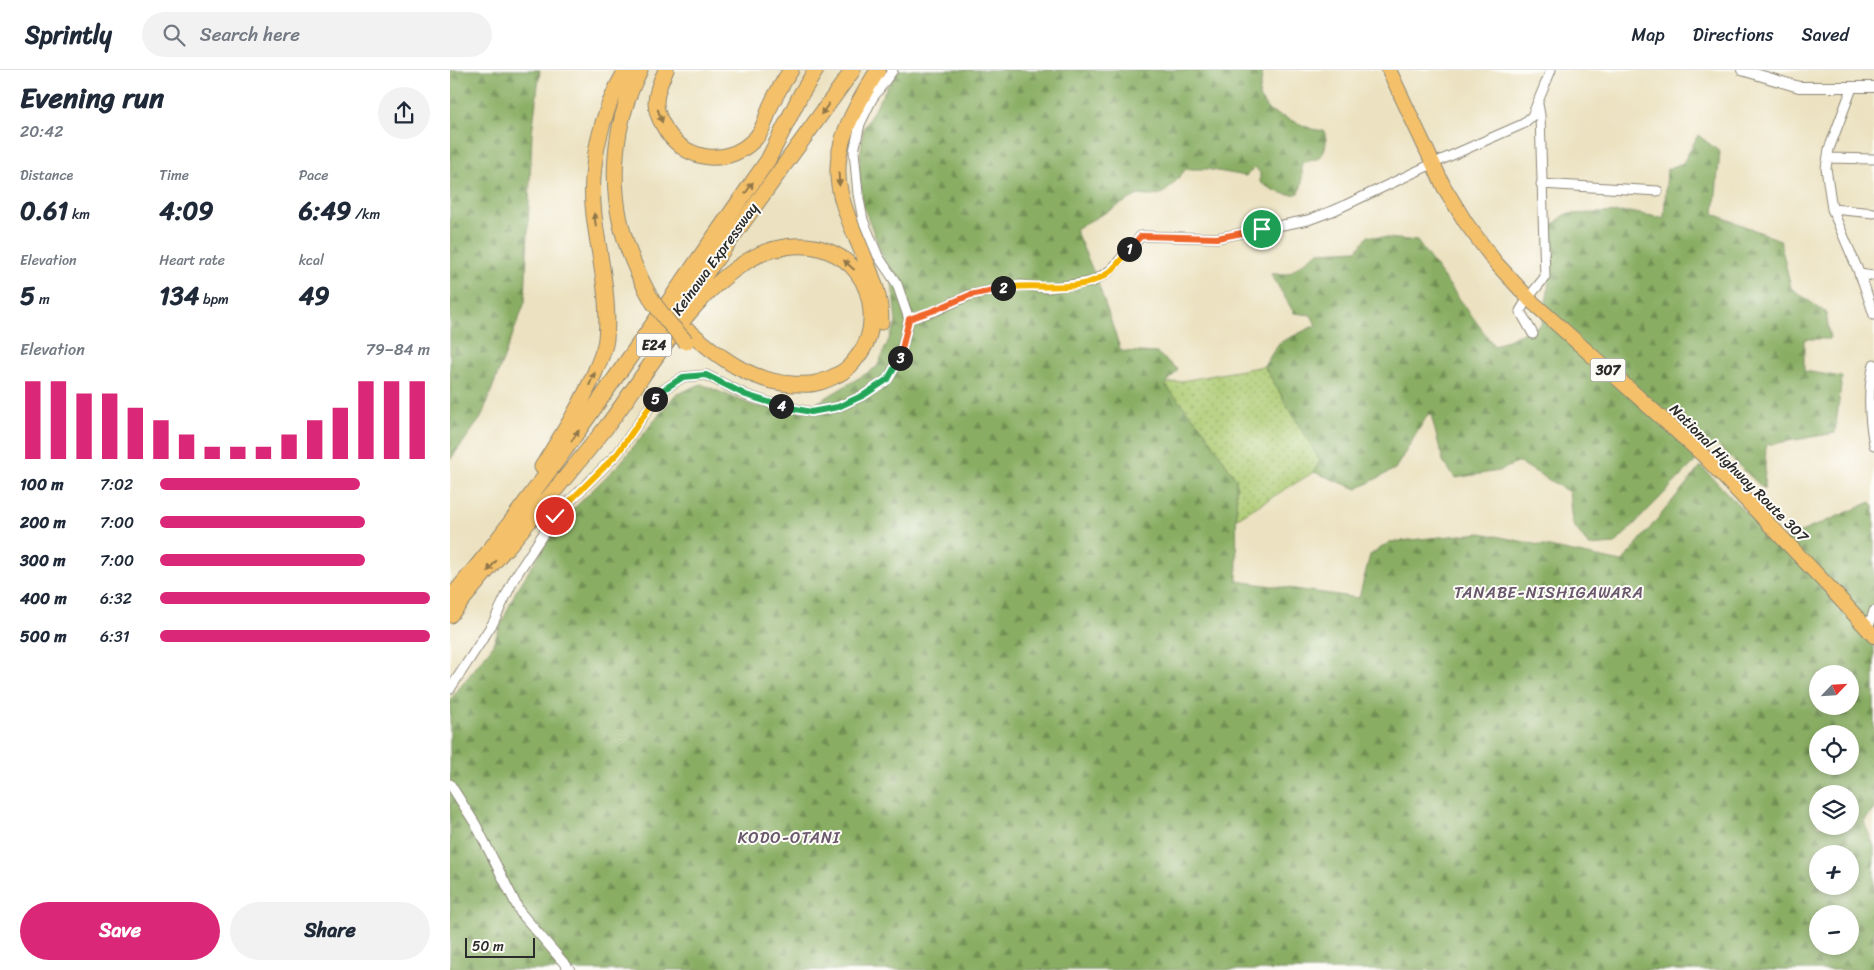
<!DOCTYPE html>
<html lang="en">
<head>
<meta charset="utf-8">
<style>
  :root { --surface:#fff; --page:#f2f2f3; --text:#1f2937; --muted:#747a83; --line:#e0e1e3; --accent:#db2777 }
  body { margin:0; font-family:Sriracha,sans-serif; background:var(--page); color:var(--text); height:100vh; display:flex; flex-direction:column; font-size:19px; white-space:nowrap }
  * { box-sizing:border-box; margin:0 }
  p { font-size:16px; color:var(--muted) }
  .icon { flex:none; width:28px; height:28px; fill:none; stroke:currentColor; stroke-width:2; stroke-linecap:round; stroke-linejoin:round }
  .map { position:relative; flex:1; overflow:hidden }
  .panel { display:flex; flex-direction:column; background:var(--surface); width:450px }
  .panel>* { flex:none }
  .needle { width:32px; rotate:65deg }
  .fabs { position:absolute; left:1359px; top:595px; display:grid; gap:10px }
  .fabs a { display:grid; place-items:center; width:50px; height:50px; border-radius:50%; background:var(--surface); box-shadow:0 2px 8px #0003; font-size:25px }
  .scale { position:absolute; left:15px; bottom:12px; width:70px; box-sizing:border-box; padding-left:5px; border:2px solid #2b2b2b; border-top:0; font-size:14px; line-height:18px; white-space:nowrap; color:#2b2b2b; -webkit-text-stroke:4px #fdfcf7; paint-order:stroke }
  .pin { position:absolute; display:grid; place-items:center; width:42px; height:42px; color:#fff; margin:-21px; border:2px solid #fff; border-radius:50%; box-shadow:0 1px 5px #0007 }
  .km { position:absolute; width:25px; height:25px; margin:-12px; border-radius:50%; background:#222; color:#fff; font-size:14px; line-height:25px; text-align:center }
  .round { display:grid; place-items:center; flex:none; width:52px; height:52px; border-radius:26px; background:var(--page) }
  .head { display:flex; align-items:center; justify-content:space-between; height:85px; padding:0 20px }
  h1 { font-size:28px; font-weight:700; line-height:38px }
  .figures { display:grid; grid-template-columns:repeat(3,1fr); gap:8px; height:85px; padding:5px 20px }
  .figures div { display:grid; align-content:center }
  .figures b { font-size:25px; font-weight:700 }
  .figures small { font-size:14px; font-weight:400 }
  .figures p { font-size:14px }
  .chart { height:140px; padding:10px 20px }
  .chart p { display:flex; justify-content:space-between }
  .chart svg { width:100%; height:90px; margin-top:5px; stroke:var(--accent); stroke-width:6 }
  .button { display:flex; gap:10px; margin-top:auto; padding:10px 20px }
  .button a { flex:1; height:58px; border-radius:30px; background:var(--accent); color:#fff; font-size:20px; font-weight:700; line-height:58px; text-align:center }
  .button a+a { background:var(--page); color:var(--text) }
  ul { padding:0 20px; list-style:none; font-size:16px }
  li { display:grid; grid-template-columns:80px 60px 1fr; align-items:center; height:38px }
  li i { height:12px; border-radius:6px; background:var(--accent) }
  header { display:flex; align-items:center; gap:30px; box-sizing:border-box; height:70px; padding:0 25px; background:var(--surface); border-bottom:1px solid var(--line) }
  header strong { font-size:24px }
  nav { display:flex; gap:28px; margin-inline-start:auto; font-size:18px }
  .search { width:350px; height:45px; background:var(--page); display:flex; align-items:center; gap:12px; box-sizing:border-box; padding:0 18px; border-radius:28px; color:var(--muted); font-size:19px }
  main { display:flex; flex:1; min-height:0 }
  .map>svg:first-child { display:block }
</style>
</head>
<body>
<header>
<strong>Sprintly</strong>
<div class="search"><svg class="icon" aria-label="search" viewBox="0 0 24 24"><circle cx="10" cy="10" r="6"/><path d="M15 15l6 6"/></svg>Search here</div>
<nav><a>Map</a><a>Directions</a><a>Saved</a></nav>
</header>
<main>
<section class="panel">
<div class="head"><div><h1>Evening run</h1><p>20:42</p></div><a class="round"><svg class="icon" aria-label="share" viewBox="0 0 24 24"><path d="M12 15V3M7 8l5-5 5 5M5 13v7h14v-7"/></svg></a></div>
<div class="figures">
<div><p>Distance</p><b>0.61<small> km</small></b></div>
<div><p>Time</p><b>4:09</b></div>
<div><p>Pace</p><b>6:49<small> /km</small></b></div>
</div>
<div class="figures">
<div><p>Elevation</p><b>5<small> m</small></b></div>
<div><p>Heart rate</p><b>134<small> bpm</small></b></div>
<div><p>kcal</p><b>49</b></div>
</div>
<div class="chart"><p><span>Elevation</span>79–84 m</p>
<svg viewBox="0 0 160 44" preserveAspectRatio="none"><path d="M5 44V6M15 44V6M25 44V12M35 44V12M45 44V19M55 44V25M65 44V32M75 44V38M85 44V38M95 44V38M105 44V32M115 44V25M125 44V19M135 44V6M145 44V6M155 44V6"/></svg>
</div>
<ul>
<li><b>100 m</b>7:02<i style="width:74%"></i></li>
<li><b>200 m</b>7:00<i style="width:76%"></i></li>
<li><b>300 m</b>7:00<i style="width:76%"></i></li>
<li><b>400 m</b>6:32<i style="width:100%"></i></li>
<li><b>500 m</b>6:31<i style="width:100%"></i></li>
</ul>
<div class="button"><a>Save</a><a>Share</a></div>
</section>
<div class="map">
<svg width="1424" height="900" viewBox="0 0 1424 900">
  <defs>
    <pattern id="grass-dots" width="8" height="8" patternUnits="userSpaceOnUse" patternTransform="scale(1.25)"><rect width="8" height="8" fill="#acca71"/><path d="M2 2h.1M6 6h.1" fill="none" stroke="#8ca45d" stroke-width="1.8" stroke-linecap="round"/></pattern>
    <pattern id="forest-firs" width="22" height="20" patternUnits="userSpaceOnUse" patternTransform="scale(1.25)"><rect width="22" height="20" fill="#89ae63"/><path d="M5 1l3.5 6h-7zM16 11l3.5 6h-7z" fill="#708e52"/></pattern>
  </defs>
  <rect width="100%" height="100%" fill="#fdfcf7"/>
  <filter id="ink" filterUnits="userSpaceOnUse"><feTurbulence type="fractalNoise" baseFrequency=".02" numOctaves="2"/><feDisplacementMap in="SourceGraphic" scale="10" xChannelSelector="R" yChannelSelector="G"/><feConvolveMatrix kernelMatrix="1 2 1 2 8 2 1 2 1" color-interpolation-filters="sRGB"/></filter>
  <filter id="wash" filterUnits="userSpaceOnUse"><feTurbulence type="fractalNoise" baseFrequency=".0096" numOctaves="4" result="noise"/><feDisplacementMap in="SourceGraphic" scale="20" xChannelSelector="R" yChannelSelector="G"/><feGaussianBlur stdDeviation="1.12" result="paint"/><feColorMatrix in="noise" values="0 0 0 0 0 0 0 0 0 0 0 0 0 0 0 0 0 1.4 0 .05"/><feComposite in="paint" operator="in"/></filter>
  <g filter="url(#wash)">
    <rect width="100%" height="100%" fill="#ece2c1"/>
    <path fill="url(#grass-dots)" stroke="#6c7a4e" d="M814 296 870 390 864 402 786 449V409L715 314Z"/>
    <path fill="url(#forest-firs)" stroke="#5a6c47" fill-rule="evenodd" d="M0 0H90L82 63 75 232 31 348 0 390Z
      M449 0H813L809 27 819 41 862 59 874 61C878 72 876 78 870 88L852 93V113L849 123C838 128 819 119 810 112V103L805 97 796 106 756 99H736C720 117 715 130 688 125L625 159 647 210 671 281 707 283 728 300 715 315 754 360 786 409 787 511 909 528 920 485 940 472 1031 463 1172 492 1251 396 1325 473 1421 432 1424 436V739L1414 752 1424 776V900H0V630L41 578 65 523 109 453 171 392 225 325 251 314 304 336 352 342 427 297 446 253 442 211 413 135 409 99 413 59 437 17ZM1368 604H1400V636H1368ZM1368 664H1400V696H1368ZM1368 724H1400V756H1368ZM1368 784H1400V816H1368ZM1368 844H1400V876H1368Z
      M1248 65 1270 82 1264 144 1330 170 1341 218 1376 243 1380 269H1354V301L1392 307 1385 363 1316 375 1314 419 1264 372 1165 474 1139 476 1122 453 1119 422 1069 392 1049 401 1005 408 993 391 980 341 945 399 907 419 864 402 870 390 814 296 829 273 866 255 861 245 844 243 821 204H838L868 182 907 180 918 166 967 171 1044 276 1091 255 1098 221 1100 157 1116 144 1179 142 1214 148 1217 99 1233 93Z"/>
  </g>
  <g filter="url(#ink)">
    <g fill="none" stroke-linecap="round" stroke-linejoin="round">
      <g stroke="#8c8676" stroke-width="11">
        <path id="minor" d="M1402 18 1379 79 1376 98 1382 139 1413 212 1424 245
          M1378 88 1424 89
          M1091 114 1208 121
          M1382 139 1424 143
          M1409 204 1424 206
          M459 249 485 241 520 225 570 215 597 218 642 212 661 200 691 166 767 168 858 150 885 140 982 94 1073 54 1082 46 1101 0
          M1083 264 1070 241 1078 228 1095 207 1090 45 1088 34
          M1424 294C1417 321 1419 348 1424 375
          M1418 559 1424 541
          M0 619 43 553 65 507 105 446 168 383 210 322 233 307 256 305 296 325 330 336 361 342 388 337 414 325 438 309 450 288 459 249 447 214 428 186 413 150 408 124 404 81 410 54 422 29 443 0
          M0 714 26 755 70 842 120 900"/>
      </g>
      <g stroke="#8c8676" stroke-width="12">
        <path id="tertiary" d="M1292 0 1349 17H1424"/>
      </g>
      <g stroke="#8c8676" stroke-width="16">
        <path id="trunk" d="M939 0 994 117 1016 153 1046 193 1080 230 1253 385 1382 520 1424 566"/>
      </g>
      <g stroke="#8c8676" stroke-width="17">
        <path id="motorway" d="M190 0C180 20 173 40 169 62 158 126 171 176 203 232
          M216 0C211 10 206 21 206 33 206 40 209 48 213 55 231 89 273 99 303 71 312 63 316 49 320 37 326 24 333 12 341 0
          M428 0C406 36 380 76 390 121 394 141 403 160 411 179 421 204 431 224 431 252
          M212 264 403 0
          M92 397C111 366 131 336 145 302 149 292 155 280 156 269 160 227 149 187 144 145 138 97 151 42 176 0
          M55 480C89 439 124 398 157 356 200 300 237 227 299 190 349 160 417 178 421 242 422 258 418 274 408 286 402 295 395 302 385 306 379 309 373 312 366 313 359 315 351 314 343 314 302 312 270 288 240 262
          M0 529 36 485 114 381 288 133 318 90 351 24 366 0
          M0 545 60 473"/>
      </g>
      <use href="#minor" stroke="#fff" stroke-width="9"/>
      <use href="#tertiary" stroke="#fff" stroke-width="10"/>
      <use href="#trunk" stroke="#f4c16a" stroke-width="14"/>
      <use href="#motorway" stroke="#f4c16a" stroke-width="15"/>
      <g stroke="#8c8676" stroke-width="17" stroke-linecap="butt">
        <path id="motorway-bridge" d="M203 232 218 252 236 272"/>
      </g>
      <use href="#motorway-bridge" stroke="#f4c16a" stroke-width="15"/>
    </g>
    <defs><path id="oneway-solid" d="M-6-.8H1V-3.2L6.5 0L1 3.2V.8H-6Z" transform="scale(1.25)"/></defs>
    <g fill="#90764a">
      <use href="#oneway-solid" transform="translate(375 39) rotate(126)"/>
      <use href="#oneway-solid" transform="translate(210 46) rotate(71)"/>
      <use href="#oneway-solid" transform="translate(389 109) rotate(86)"/>
      <use href="#oneway-solid" transform="translate(299 118) rotate(-56)"/>
      <use href="#oneway-solid" transform="translate(145 150) rotate(-98)"/>
      <use href="#oneway-solid" transform="translate(399 195) rotate(-138)"/>
      <use href="#oneway-solid" transform="translate(142 309) rotate(-66)"/>
      <use href="#oneway-solid" transform="translate(125 366) rotate(-55)"/>
      <use href="#oneway-solid" transform="translate(42 496) rotate(129)"/>
    </g>
  </g>
  <g fill="none" stroke-linecap="round" stroke-linejoin="round" filter="url(#ink)">
    <g stroke="#fff" stroke-width="10">
      <path id="split-1" d="M679 179 691 166 767 168 812 159"/>
    </g>
    <g stroke="#fff" stroke-width="10">
      <path id="split-2" d="M553 218C588 212 632 226 662 200 668 194 674 186 679 179"/>
    </g>
    <g stroke="#fff" stroke-width="10">
      <path id="split-3" d="M450 288 459 249 485 240 520 225 553 218"/>
    </g>
    <g stroke="#fff" stroke-width="10">
      <path id="split-4" d="M331 336 361 342 388 337 414 325 438 309 450 288"/>
    </g>
    <g stroke="#fff" stroke-width="10">
      <path id="split-5" d="M205 329 210 322 233 307 256 305 296 325 331 336"/>
    </g>
    <g stroke="#fff" stroke-width="10">
      <path id="split-6" d="M105 446 168 383 205 329"/>
    </g>
    <use href="#split-1" stroke="#f0652b" stroke-width="6"/>
    <use href="#split-2" stroke="#f5b400" stroke-width="6"/>
    <use href="#split-3" stroke="#f0652b" stroke-width="6"/>
    <use href="#split-4" stroke="#22a559" stroke-width="6"/>
    <use href="#split-5" stroke="#22a559" stroke-width="6"/>
    <use href="#split-6" stroke="#f5b400" stroke-width="6"/>
  </g>
  <g text-anchor="middle" dominant-baseline="central" stroke-width="4" stroke-linejoin="round" paint-order="stroke">
    <g fill="#fdfcf7" stroke="#6a6a68" stroke-width="1">
      <rect x="186.5" y="263.5" width="35" height="23" rx="4"/>
      <rect x="1140.5" y="288.5" width="35" height="23" rx="4"/>
    </g>
    <g font-size="14" font-weight="bold" fill="#2b2b2b">
      <text x="204" y="275">E24</text>
      <text x="1158" y="300">307</text>
    </g>
    <g font-size="15" fill="#2b2b2b" stroke="#fdfcf7">
      <text transform="translate(265 189) rotate(-54)">Keinawa Expressway</text>
      <text transform="translate(1289 403) rotate(45)">National Highway Route 307</text>
    </g>
    <g font-size="16" letter-spacing="1" fill="#69576c" stroke="#fdfcf7">
      <text x="1099" y="522">TANABE-NISHIGAWARA</text>
      <text x="339" y="767">KODO-OTANI</text>
    </g>
  </g>
</svg>
<div class="fabs">
<a><svg class="needle" viewBox="-14 -14 28 28"><path d="M0-13l5 13h-10z" fill="#e53935"/><path d="M0 13l5-13h-10z" fill="#747a83"/></svg></a>
<a><svg class="icon" aria-label="locate" viewBox="0 0 24 24"><circle cx="12" cy="12" r="6"/><path d="M12 2v4M12 18v4M2 12h4M18 12h4"/></svg></a>
<a><svg class="icon" aria-label="layers" viewBox="0 0 24 24"><path d="M12 4l9 5-9 5-9-5zM3 14l9 5 9-5"/></svg></a>
<a>+</a>
<a>−</a>
</div>
<div class="scale">50 m</div>
<div class="pin" style="left:812px;top:159px;background:#1e9e55"><svg class="icon" aria-label="arrive" viewBox="0 0 24 24"><path d="M6 21V4h12l-3 4 3 4H6"/></svg></div>
<div class="pin" style="left:105px;top:446px;background:#d93025"><svg class="icon" aria-label="check" viewBox="0 0 24 24"><path d="M5 12l5 5 9-10"/></svg></div>
<b class="km" style="left:679px;top:179px">1</b>
<b class="km" style="left:553px;top:218px">2</b>
<b class="km" style="left:450px;top:288px">3</b>
<b class="km" style="left:331px;top:336px">4</b>
<b class="km" style="left:205px;top:329px">5</b>
</div>
</main>
</body>
</html>
